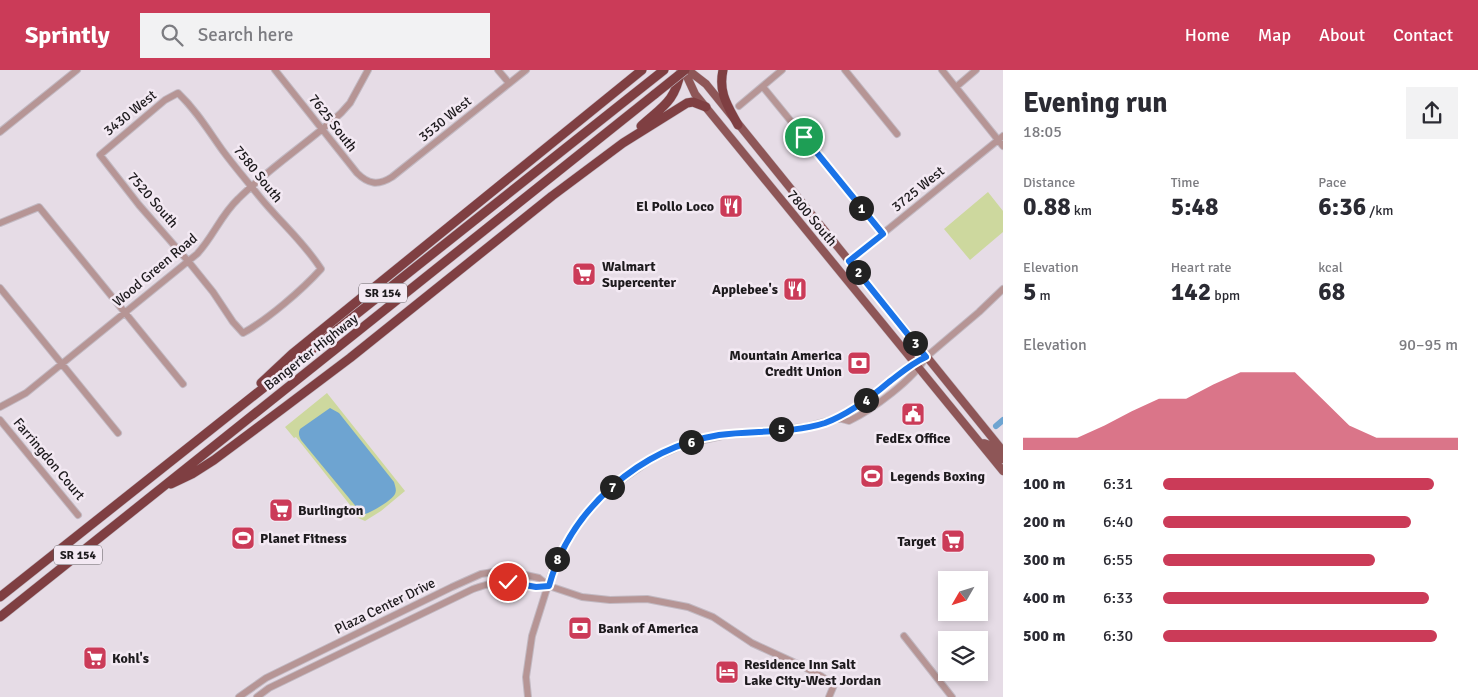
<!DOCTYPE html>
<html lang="en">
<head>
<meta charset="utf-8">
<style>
  :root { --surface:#fff; --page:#f2f2f3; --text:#2b2b33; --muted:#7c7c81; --accent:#cb3b58 }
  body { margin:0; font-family:Signika,sans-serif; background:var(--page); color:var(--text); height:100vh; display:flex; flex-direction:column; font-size:19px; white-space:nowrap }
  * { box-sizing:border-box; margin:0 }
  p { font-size:16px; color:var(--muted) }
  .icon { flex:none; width:28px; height:28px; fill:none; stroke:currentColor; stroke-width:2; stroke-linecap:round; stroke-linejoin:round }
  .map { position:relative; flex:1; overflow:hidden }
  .side { display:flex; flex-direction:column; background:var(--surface); width:475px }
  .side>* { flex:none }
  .needle { width:32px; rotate:231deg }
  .tools { position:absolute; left:938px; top:501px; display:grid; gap:10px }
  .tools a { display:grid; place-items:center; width:50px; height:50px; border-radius:0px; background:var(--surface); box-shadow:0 2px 8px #0003; font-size:25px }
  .pin { position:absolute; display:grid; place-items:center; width:42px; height:42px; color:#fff; margin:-21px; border:2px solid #fff; border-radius:50%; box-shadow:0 1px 5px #0007 }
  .km { position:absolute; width:25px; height:25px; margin:-12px; border-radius:50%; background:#222; color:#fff; font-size:14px; line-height:25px; text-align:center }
  .round { display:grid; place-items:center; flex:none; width:52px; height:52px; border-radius:0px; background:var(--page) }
  .overview { display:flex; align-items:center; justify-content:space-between; height:85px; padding:0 20px }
  h1 { font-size:28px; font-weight:800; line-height:38px }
  .stats { display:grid; grid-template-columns:repeat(3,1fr); gap:8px; height:85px; padding:5px 20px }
  .stats div { display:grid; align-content:center }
  .stats b { font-size:25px; font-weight:800 }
  .stats small { font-size:14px; font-weight:400 }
  .stats p { font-size:14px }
  .chart { height:140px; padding:10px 20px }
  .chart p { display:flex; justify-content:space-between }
  .chart svg { width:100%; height:90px; margin-top:5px; fill:var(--accent); opacity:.7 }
  ul { padding:0 20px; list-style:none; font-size:16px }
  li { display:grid; grid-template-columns:80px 60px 1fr; align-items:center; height:38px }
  li i { height:12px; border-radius:6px; background:var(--accent) }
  header { display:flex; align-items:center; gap:30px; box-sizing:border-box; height:70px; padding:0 25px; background:var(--accent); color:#fff }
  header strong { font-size:24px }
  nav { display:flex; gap:28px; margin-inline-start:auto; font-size:18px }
  .search { width:350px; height:45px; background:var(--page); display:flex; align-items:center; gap:12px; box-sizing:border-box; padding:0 18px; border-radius:0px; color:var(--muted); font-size:19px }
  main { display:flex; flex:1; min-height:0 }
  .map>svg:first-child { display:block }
</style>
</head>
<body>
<header>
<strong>Sprintly</strong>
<div class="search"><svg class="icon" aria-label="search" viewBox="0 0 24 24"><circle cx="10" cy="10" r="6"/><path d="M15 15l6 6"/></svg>Search here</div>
<nav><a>Home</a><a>Map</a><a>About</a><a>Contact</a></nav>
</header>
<main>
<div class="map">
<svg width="1003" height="627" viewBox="0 0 1003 627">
  <rect width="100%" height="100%" fill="#e6dce6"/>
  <path fill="#cdd89e" d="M988 122 1003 141V162L970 190 944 159Z
    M327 323 405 421 381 441 365 451 356 447 358 445 296 367 294 368 285 357Z"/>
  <path fill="#6ea4d1" d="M330 338 339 343 394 412C395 416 397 420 395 424 391 431 372 442 365 444L358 439 301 370C299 366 298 363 300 359Z"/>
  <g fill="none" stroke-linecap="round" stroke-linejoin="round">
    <path stroke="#6ea4d1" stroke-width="6" d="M996 356 1003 350"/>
    <g stroke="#c2b9c2" stroke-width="8">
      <path id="minor" d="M275 0 357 103C368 114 378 116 392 107L526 0
        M498 0 509 13
        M845 0 897 64
        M942 0 1003 76
        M763 17 883 164
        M956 17 976 0
        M178 23C196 40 208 60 223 81 234 96 247 111 259 126 279 151 304 172 321 199 302 220 267 250 243 263L233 252 213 222 188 191 139 135 100 85 165 30Z
        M739 36 782 0
        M0 62 77 0
        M0 153 39 137 183 314
        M849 191 1003 66
        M0 218 118 363
        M0 337 26 323 197 184C213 167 221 145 238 129 269 98 308 73 341 43L350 33 368 0
        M838 348 849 351C872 340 914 309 926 287
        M0 350 78 445
        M904 566 952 627
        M239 627 266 608 452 517 481 504 500 501 512 502 539 508 549 516 582 527 610 530 647 529 688 537 713 547 752 573 804 597 821 606 834 615 829 627
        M257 627 269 618 473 519C485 515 496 511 509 512 524 512 533 518 549 516
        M528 627 526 607 532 566 554 496 567 471 578 454 597 432 613 416 652 389 685 374 731 364 805 357 838 348 869 328 914 292 926 287 979 242 1003 219"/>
    </g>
    <g stroke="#c2b9c2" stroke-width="9">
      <path id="major" d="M684 0 695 24 1003 401
        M688 0 706 14 1003 381
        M981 373C991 373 997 381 1003 389"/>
    </g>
    <g stroke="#c2b9c2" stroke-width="10">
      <path id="highway" d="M723 0C718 23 728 36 738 55
        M641 56C663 36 675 32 681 0
        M261 313 292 284 642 0
        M171 414 192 404 214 390 285 337 350 288 552 126 623 73 687 33 693 32 706 37
        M0 527 664 0
        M0 547 655 24"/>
    </g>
    <use href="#minor" stroke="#b69595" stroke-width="6"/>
    <use href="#major" stroke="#8e5657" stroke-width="8"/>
    <use href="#highway" stroke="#7f3f42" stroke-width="9"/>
    <g stroke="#c2b9c2" stroke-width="10" stroke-linecap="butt">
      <path id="highway-bridge" d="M655 24 685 0"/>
    </g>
    <use href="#highway-bridge" stroke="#7f3f42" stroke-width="9"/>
  </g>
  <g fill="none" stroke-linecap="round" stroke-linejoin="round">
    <g stroke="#fff" stroke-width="10">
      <path id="route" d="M508 512 536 517 549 516C570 439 640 378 719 365 753 360 791 364 825 353 849 344 869 329 889 312 901 303 912 293 926 287L849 191 883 164 804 67"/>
    </g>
    <use href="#route" stroke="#1a73e8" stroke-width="6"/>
  </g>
  <defs>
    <g id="restaurant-square" transform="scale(1.25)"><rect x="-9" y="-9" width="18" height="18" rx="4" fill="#cb3b58" stroke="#f3e9f3"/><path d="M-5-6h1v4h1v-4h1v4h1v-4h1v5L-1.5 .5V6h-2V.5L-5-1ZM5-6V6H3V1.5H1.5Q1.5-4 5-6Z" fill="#fff"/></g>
    <g id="supermarket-square" transform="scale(1.25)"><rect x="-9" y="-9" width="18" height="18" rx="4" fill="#cb3b58" stroke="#f3e9f3"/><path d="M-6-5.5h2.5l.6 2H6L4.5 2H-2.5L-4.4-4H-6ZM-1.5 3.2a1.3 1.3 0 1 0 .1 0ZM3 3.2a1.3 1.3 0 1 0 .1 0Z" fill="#fff"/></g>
    <g id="bank-square" transform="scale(1.25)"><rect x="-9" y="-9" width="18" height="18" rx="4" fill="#cb3b58" stroke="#f3e9f3"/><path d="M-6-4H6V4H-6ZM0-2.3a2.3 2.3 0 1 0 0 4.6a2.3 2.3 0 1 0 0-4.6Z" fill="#fff"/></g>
    <g id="civic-square" transform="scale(1.25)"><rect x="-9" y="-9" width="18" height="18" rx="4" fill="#cb3b58" stroke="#f3e9f3"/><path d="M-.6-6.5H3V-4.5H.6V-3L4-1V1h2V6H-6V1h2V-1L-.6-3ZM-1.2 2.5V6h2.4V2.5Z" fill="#fff"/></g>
    <g id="stadium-square" transform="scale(1.25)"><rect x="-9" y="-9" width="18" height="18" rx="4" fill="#cb3b58" stroke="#f3e9f3"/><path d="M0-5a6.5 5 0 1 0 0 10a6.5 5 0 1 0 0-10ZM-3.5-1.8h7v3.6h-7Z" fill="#fff"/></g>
    <g id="hotel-square" transform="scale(1.25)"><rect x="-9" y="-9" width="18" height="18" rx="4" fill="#cb3b58" stroke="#f3e9f3"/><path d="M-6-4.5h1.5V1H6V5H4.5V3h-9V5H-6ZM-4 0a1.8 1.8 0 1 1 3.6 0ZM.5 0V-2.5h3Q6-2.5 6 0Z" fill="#fff"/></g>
  </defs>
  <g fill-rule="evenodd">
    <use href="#restaurant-square" x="731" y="136"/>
    <use href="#supermarket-square" x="584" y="204"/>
    <use href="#restaurant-square" x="795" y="219"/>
    <use href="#bank-square" x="859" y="293"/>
    <use href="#civic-square" x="913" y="344"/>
    <use href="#stadium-square" x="872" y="406"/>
    <use href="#supermarket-square" x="281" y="440"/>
    <use href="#stadium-square" x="243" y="468"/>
    <use href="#supermarket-square" x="953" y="471"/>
    <use href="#bank-square" x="580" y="558"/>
    <use href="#supermarket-square" x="95" y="588"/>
    <use href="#hotel-square" x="727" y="602"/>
  </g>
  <g text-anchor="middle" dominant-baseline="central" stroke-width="5" stroke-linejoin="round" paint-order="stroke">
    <g fill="#f3e9f3" stroke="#5d585d" stroke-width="1">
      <rect x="359" y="213.5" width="48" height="19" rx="4"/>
      <rect x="54" y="475.5" width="48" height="19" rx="4"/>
    </g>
    <g font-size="12" font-weight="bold" fill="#1d1a1d">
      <text x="383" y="223">SR 154</text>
      <text x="78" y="485">SR 154</text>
    </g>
    <g font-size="14" fill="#1d1a1d" stroke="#f3e9f3">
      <text transform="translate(130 43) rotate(-39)">3430 West</text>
      <text transform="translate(445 49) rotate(-39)">3530 West</text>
      <text transform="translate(333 53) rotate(52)">7625 South</text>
      <text transform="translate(258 104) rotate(51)">7580 South</text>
      <text transform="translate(918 119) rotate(-39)">3725 West</text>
      <text transform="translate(153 130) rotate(49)">7520 South</text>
      <text transform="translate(812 148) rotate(50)">7800 South</text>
      <text transform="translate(155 200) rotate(-40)">Wood Green Road</text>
      <text transform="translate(311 282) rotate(-38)">Bangerter Highway</text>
      <text transform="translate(49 389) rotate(50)">Farringdon Court</text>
      <text transform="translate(385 536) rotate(-26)">Plaza Center Drive</text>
    </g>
    <g font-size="14" font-weight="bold" fill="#1d1a1d" stroke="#f3e9f3" text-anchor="start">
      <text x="714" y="136" text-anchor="end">El Pollo Loco</text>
      <text x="602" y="196">Walmart<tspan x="602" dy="16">Supercenter</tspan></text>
      <text x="778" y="219" text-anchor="end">Applebee's</text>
      <text x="842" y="285" text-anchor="end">Mountain America<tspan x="842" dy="16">Credit Union</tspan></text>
      <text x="913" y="368" text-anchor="middle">FedEx Office</text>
      <text x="890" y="406">Legends Boxing</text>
      <text x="298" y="440">Burlington</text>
      <text x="260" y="468">Planet Fitness</text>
      <text x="936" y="471" text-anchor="end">Target</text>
      <text x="598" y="558">Bank of America</text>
      <text x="112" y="588">Kohl's</text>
      <text x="744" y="594">Residence Inn Salt<tspan x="744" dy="16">Lake City-West Jordan</tspan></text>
    </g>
  </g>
</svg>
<div class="tools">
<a><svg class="needle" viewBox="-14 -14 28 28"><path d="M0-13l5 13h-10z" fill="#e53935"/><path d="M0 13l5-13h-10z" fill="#7c7c81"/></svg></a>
<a><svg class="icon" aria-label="layers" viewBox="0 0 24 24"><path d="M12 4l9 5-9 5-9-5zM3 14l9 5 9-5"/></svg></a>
</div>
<div class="pin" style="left:804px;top:67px;background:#1e9e55"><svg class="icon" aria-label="arrive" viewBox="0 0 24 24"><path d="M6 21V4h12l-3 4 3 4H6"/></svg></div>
<div class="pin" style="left:508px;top:512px;background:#d93025"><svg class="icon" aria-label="check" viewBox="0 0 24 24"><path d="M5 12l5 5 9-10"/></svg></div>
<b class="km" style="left:861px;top:138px">1</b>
<b class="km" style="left:858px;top:202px">2</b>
<b class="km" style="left:915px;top:273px">3</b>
<b class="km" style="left:866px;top:330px">4</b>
<b class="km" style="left:781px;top:359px">5</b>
<b class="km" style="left:691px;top:372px">6</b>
<b class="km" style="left:612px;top:417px">7</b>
<b class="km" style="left:557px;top:489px">8</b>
</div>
<section class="side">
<div class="overview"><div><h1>Evening run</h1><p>18:05</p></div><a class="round"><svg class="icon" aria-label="share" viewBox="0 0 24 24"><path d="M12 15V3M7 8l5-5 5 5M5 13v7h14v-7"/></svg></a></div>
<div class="stats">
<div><p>Distance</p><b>0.88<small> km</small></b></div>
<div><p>Time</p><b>5:48</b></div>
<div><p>Pace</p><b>6:36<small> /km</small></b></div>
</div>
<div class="stats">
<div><p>Elevation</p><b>5<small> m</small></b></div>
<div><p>Heart rate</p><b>142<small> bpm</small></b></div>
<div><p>kcal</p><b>68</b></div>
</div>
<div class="chart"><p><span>Elevation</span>90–95 m</p>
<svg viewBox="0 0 160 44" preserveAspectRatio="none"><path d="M0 44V38L10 38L20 38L30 32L40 25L50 19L60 19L70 12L80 6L90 6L100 6L110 19L120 32L130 38L140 38L150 38L160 38V44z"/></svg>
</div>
<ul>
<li><b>100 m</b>6:31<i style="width:92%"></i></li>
<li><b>200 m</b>6:40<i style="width:84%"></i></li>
<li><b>300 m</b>6:55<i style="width:72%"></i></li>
<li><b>400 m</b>6:33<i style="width:90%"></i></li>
<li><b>500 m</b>6:30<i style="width:93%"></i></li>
</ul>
</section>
</main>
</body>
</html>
